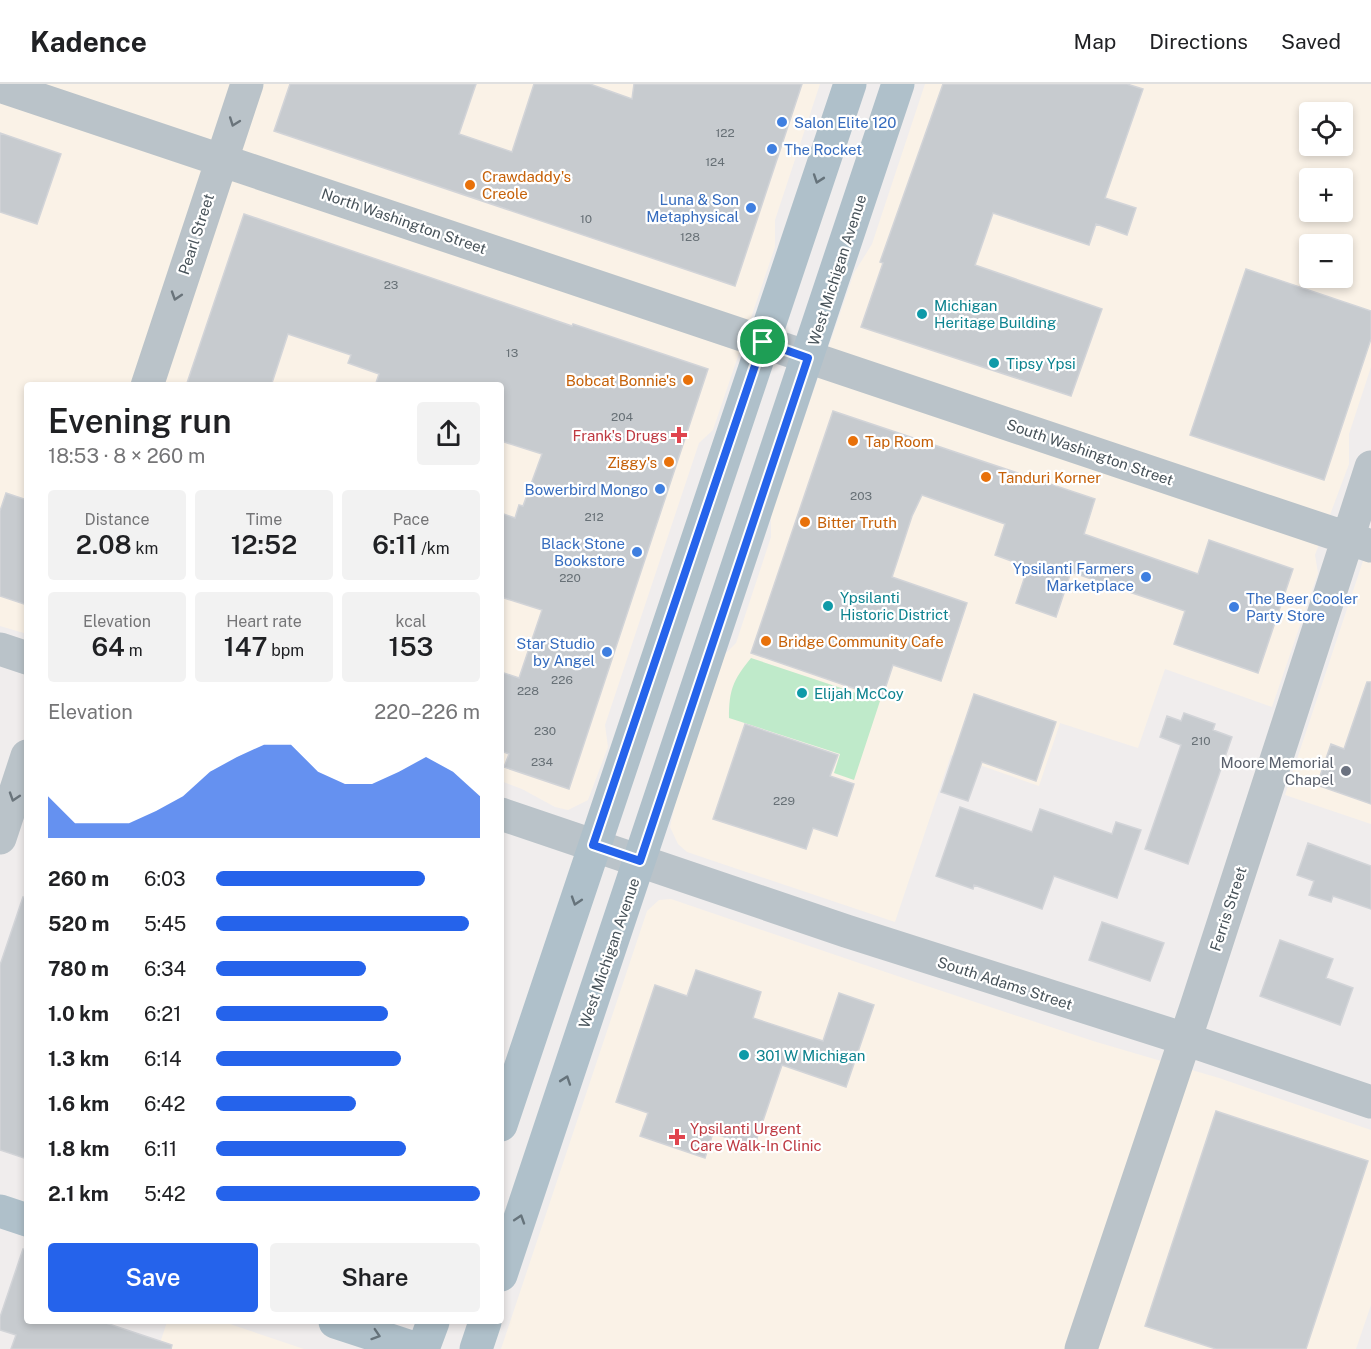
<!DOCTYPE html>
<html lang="en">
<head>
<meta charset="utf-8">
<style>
  :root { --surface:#fff; --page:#f2f2f2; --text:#202124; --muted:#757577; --line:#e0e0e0; --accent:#2563eb }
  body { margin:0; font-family:"Public Sans",sans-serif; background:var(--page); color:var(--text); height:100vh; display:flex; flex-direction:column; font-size:22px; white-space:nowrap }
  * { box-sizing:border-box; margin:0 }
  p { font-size:20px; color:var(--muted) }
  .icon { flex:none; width:33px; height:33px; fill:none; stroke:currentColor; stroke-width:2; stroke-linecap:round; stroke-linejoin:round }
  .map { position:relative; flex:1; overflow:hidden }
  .sheet { position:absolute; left:24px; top:298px; width:480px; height:942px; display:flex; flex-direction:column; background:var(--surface); border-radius:6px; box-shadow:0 3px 9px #0003 }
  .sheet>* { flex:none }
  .controls { position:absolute; left:1299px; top:18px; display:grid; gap:12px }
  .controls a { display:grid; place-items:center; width:54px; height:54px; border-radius:6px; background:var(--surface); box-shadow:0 3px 9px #0003; font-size:30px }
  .pin { position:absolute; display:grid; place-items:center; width:51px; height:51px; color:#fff; margin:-26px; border:3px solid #fff; border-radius:50%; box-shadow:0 2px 6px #0007 }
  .round { display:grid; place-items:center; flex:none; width:63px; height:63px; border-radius:6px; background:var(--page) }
  .head { display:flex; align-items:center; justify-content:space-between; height:102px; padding:0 24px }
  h1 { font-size:33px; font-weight:600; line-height:45px }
  .stats { display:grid; grid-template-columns:repeat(3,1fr); gap:9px; height:102px; padding:6px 24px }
  .stats div { display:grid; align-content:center; border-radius:6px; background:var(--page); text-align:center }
  .stats b { font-size:26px; font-weight:600 }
  .stats small { font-size:16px; font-weight:400 }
  .stats p { font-size:16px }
  .chart { height:168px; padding:12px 24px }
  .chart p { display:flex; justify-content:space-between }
  .chart svg { width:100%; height:108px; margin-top:6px; fill:var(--accent); opacity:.7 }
  .action { display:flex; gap:12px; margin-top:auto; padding:12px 24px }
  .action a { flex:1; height:69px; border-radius:6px; background:var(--accent); color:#fff; font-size:24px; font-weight:600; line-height:69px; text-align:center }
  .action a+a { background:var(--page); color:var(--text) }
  ul { padding:0 24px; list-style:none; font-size:20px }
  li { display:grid; grid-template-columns:96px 72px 1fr; align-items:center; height:45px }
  li i { height:15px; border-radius:8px; background:var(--accent) }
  header { display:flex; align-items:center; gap:36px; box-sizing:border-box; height:84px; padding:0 30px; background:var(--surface); border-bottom:2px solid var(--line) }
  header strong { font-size:28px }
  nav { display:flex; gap:33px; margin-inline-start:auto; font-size:21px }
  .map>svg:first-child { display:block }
</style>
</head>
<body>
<header>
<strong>Kadence</strong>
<nav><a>Map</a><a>Directions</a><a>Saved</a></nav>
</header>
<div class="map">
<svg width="1371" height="1265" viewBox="0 0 1371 1265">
  <rect width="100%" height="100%" fill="#f0eded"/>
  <path fill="#faf2e7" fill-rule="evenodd" d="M0 0H820L775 136V163L713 346 699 359 605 641 608 663 588 716 568 726 555 723 522 705 501 697V302H27V550L0 542Z
    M925 0H1371V283L1349 350V380L1315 471 1318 489 1272 623 1165 585 1138 664 1060 639 1039 702 951 671 895 838 687 768 678 760 670 743 677 712 725 570 736 559 771 453V430L854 189 872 160ZM1310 28H1342V62H1310ZM1310 94H1342V128H1310ZM1310 160H1342V194H1310Z
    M1371 453V740L1285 711Z
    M671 815 915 898 1093 957 1219 994 1371 1046V1221L1356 1265H501L647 827 659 816Z
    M167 1238H224L304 1265H158Z"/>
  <path fill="#bfeaca" d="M751 574 880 617 854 696 834 689 840 670 729 634C729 606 733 596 751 574Z"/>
  <path fill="#c7cbcf" stroke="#d2d4d8" stroke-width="1.5" d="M290 0H476L459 50 512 68 534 0H590L632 15 634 0H802L735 202 274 47Z
    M943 0H1127L1143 5 1105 114 1136 124 1127 151 1096 140 1089 161 993 129 975 181 1102 225 1071 312 861 243 883 179 880 178Z
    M0 49 61 70 37 140 0 128Z
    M244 130 572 242 573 240 708 285 569 705 504 683 509 670 501 667V588L519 594 542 526 501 513V429L515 434 519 421 523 422 542 370 501 357V302H375L379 290 348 279 351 271 288 250 271 302H186Z
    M1246 185 1371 227V255L1324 396 1190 351Z
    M833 327 1095 415 1084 450 1198 490 1209 456 1293 485 1258 589 1174 560 1185 527 1071 488 1056 533 1016 519 1028 483 995 471 1005 440 922 411 912 432 892 493 967 519 941 597 893 581 882 614 751 569Z
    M6 409 27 416V521L0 512V427Z
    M1367 598H1371V720L1317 701 1331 660 1344 665Z
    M974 610 1056 638 1036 697 982 678 968 717 941 708Z
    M1184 629 1215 640 1213 646 1232 653 1188 780 1145 765 1181 661 1160 653 1167 632 1181 637Z
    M745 640 838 671 830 692 854 700 837 752 813 744 806 765 713 735Z
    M960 723 1032 748 1040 725 1112 750 1116 738 1141 746 1117 814 1054 792 1042 825 974 801 973 805 936 792Z
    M1308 759 1371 782V825L1333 812 1331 818 1309 811 1314 797 1297 791Z
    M23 813 27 814V1075L0 1066V881Z
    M1102 838 1164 859 1150 897 1089 876Z
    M1280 856 1333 875 1326 894 1353 904 1340 941 1260 912Z
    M696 886 761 908 753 934 823 957 839 909 874 921 846 1003 782 981 754 1063 713 1049 705 1074 640 1052 648 1029 616 1018 655 901 687 912Z
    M1216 1027 1368 1077 1306 1265H1216L1145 1242Z
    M23 1165 27 1166V1238H103L172 1261 171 1265H11L16 1251 0 1246V1233Z"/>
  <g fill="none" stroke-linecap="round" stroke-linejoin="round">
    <path stroke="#bac3c9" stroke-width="33" d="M0 2 1371 462
      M147 302 247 0
      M0 565 27 574
      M501 730 846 847 1185 955 1371 1018
      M0 754 27 672
      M1081 1265 1197 920 1371 383"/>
    <path stroke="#afc0ca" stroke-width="33" d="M501 1041 850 0
      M0 1127 27 1136
      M501 1191 898 0
      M335 1238 417 1265
      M423 1265 433 1238
      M476 1265 485 1238"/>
  </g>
  <defs><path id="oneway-chevron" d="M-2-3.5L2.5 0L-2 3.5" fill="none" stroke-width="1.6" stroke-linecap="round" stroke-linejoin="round" transform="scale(1.5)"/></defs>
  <g stroke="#6a747b">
    <use href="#oneway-chevron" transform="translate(234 38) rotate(110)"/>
    <use href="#oneway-chevron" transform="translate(176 212) rotate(108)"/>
    <use href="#oneway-chevron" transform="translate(14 713) rotate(108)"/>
  </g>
  <g stroke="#66737b">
    <use href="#oneway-chevron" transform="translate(818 95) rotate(109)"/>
    <use href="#oneway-chevron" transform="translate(576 817) rotate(108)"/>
    <use href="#oneway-chevron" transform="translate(566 996) rotate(-71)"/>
    <use href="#oneway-chevron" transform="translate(520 1135) rotate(-72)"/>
    <use href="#oneway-chevron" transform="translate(376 1251) rotate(18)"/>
  </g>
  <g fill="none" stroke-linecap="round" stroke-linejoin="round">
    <g stroke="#fff" stroke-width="12">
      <path id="route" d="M763 258 808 274 640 777 593 761Z"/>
    </g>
    <use href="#route" stroke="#2563eb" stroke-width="8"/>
  </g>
  <g fill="#3f7fe0" stroke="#fff" stroke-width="2">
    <circle cx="782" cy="38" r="6"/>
    <circle cx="772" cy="65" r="6"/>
    <circle cx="751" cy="124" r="6"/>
    <circle cx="660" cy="405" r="6"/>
    <circle cx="637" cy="468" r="6"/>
    <circle cx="1146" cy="493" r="6"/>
    <circle cx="1234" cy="523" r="6"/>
    <circle cx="607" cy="568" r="6"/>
  </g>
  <g fill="#e8710a" stroke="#fff" stroke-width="2">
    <circle cx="470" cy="101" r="6"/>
    <circle cx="688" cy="296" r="6"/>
    <circle cx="853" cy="357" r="6"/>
    <circle cx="669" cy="378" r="6"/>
    <circle cx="986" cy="393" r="6"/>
    <circle cx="805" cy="438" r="6"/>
    <circle cx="766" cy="557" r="6"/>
  </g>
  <g fill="#0f9aa8" stroke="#fff" stroke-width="2">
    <circle cx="922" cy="230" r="6"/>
    <circle cx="994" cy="279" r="6"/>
    <circle cx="828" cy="522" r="6"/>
    <circle cx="802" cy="609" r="6"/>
    <circle cx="744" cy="971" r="6"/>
  </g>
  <g fill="#e0444e" stroke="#fff" stroke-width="2">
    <path d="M676 342h6v6h6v6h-6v6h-6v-6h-6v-6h6z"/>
    <path d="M674 1044h6v6h6v6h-6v6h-6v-6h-6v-6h6z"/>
  </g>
  <circle fill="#6b7280" stroke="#fff" stroke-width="2" cx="1346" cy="687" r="6"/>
  <g text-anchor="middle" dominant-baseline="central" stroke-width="4.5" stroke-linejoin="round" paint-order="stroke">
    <g font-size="12" fill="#677076">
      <text x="725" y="49">122</text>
      <text x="715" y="78">124</text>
      <text x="586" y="135">10</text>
      <text x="690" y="153">128</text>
      <text x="391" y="201">23</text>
      <text x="512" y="269">13</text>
      <text x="622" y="333">204</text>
      <text x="861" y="412">203</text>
      <text x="594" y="433">212</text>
      <text x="570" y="494">220</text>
      <text x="562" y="596">226</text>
      <text x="528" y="607">228</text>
      <text x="545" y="647">230</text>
      <text x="1201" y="657">210</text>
      <text x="542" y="678">234</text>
      <text x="784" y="717">229</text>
    </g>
    <g font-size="15" fill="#366cbe" stroke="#fff" text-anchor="end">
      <text x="794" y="38" text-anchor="start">Salon Elite 120</text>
      <text x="784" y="65" text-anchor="start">The Rocket</text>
      <text x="739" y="115">Luna &amp; Son<tspan x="739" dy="17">Metaphysical</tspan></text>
      <text x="648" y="405">Bowerbird Mongo</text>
      <text x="625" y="459">Black Stone<tspan x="625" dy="17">Bookstore</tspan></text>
      <text x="1134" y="484">Ypsilanti Farmers<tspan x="1134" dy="17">Marketplace</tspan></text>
      <text x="1246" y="514" text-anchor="start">The Beer Cooler<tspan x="1246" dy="17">Party Store</tspan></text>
      <text x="595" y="559">Star Studio<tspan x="595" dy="17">by Angel</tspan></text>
    </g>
    <g font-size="15" fill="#c56008" stroke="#fff" text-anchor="start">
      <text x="482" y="92">Crawdaddy's<tspan x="482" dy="17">Creole</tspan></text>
      <text x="676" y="296" text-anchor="end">Bobcat Bonnie's</text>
      <text x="865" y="357">Tap Room</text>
      <text x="657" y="378" text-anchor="end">Ziggy's</text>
      <text x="998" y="393">Tanduri Korner</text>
      <text x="817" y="438">Bitter Truth</text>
      <text x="778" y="557">Bridge Community Cafe</text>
    </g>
    <g font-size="15" fill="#475259" stroke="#fff">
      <text transform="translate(404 137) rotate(19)">North Washington Street</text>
      <text transform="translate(196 150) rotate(-72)">Pearl Street</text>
      <text transform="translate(837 186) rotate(-72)">West Michigan Avenue</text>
      <text transform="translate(1090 368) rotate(19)">South Washington Street</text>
      <text transform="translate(1228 825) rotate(-72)">Ferris Street</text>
      <text transform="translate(609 869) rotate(-71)">West Michigan Avenue</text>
      <text transform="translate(1005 899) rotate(18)">South Adams Street</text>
    </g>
    <g font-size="15" fill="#0d838f" stroke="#fff" text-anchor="start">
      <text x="934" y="221">Michigan<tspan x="934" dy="17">Heritage Building</tspan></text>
      <text x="1006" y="279">Tipsy Ypsi</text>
      <text x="840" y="513">Ypsilanti<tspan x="840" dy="17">Historic District</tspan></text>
      <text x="814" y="609">Elijah McCoy</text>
      <text x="756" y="971">301 W Michigan</text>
    </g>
    <g font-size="15" fill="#be3a42" stroke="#fff" text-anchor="end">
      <text x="667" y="351">Frank's Drugs</text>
      <text x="690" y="1044" text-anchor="start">Ypsilanti Urgent<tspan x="690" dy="17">Care Walk-In Clinic</tspan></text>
    </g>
    <g font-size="15" fill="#5b616d" stroke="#fff" text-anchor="end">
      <text x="1334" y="678">Moore Memorial<tspan x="1334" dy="17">Chapel</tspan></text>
    </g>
  </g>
</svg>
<div class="controls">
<a><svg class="icon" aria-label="locate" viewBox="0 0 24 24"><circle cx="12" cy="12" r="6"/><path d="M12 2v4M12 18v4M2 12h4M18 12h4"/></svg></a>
<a>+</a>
<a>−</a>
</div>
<div class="pin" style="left:763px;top:258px;background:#1e9e55"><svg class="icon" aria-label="arrive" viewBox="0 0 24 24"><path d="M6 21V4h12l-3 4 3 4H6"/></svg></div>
<section class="sheet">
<div class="head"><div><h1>Evening run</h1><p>18:53 · 8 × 260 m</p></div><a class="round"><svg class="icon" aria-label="share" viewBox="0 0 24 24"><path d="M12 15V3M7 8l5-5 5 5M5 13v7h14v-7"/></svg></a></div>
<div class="stats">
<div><p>Distance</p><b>2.08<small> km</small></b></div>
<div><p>Time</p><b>12:52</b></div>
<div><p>Pace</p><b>6:11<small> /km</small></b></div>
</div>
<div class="stats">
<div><p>Elevation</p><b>64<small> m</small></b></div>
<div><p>Heart rate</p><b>147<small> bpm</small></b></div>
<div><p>kcal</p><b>153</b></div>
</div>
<div class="chart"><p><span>Elevation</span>220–226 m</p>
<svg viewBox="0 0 160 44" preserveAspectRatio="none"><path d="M0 44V27L10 38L20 38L30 38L40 33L50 27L60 17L70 11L80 6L90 6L100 17L110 22L120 22L130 17L140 11L150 17L160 27V44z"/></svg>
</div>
<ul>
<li><b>260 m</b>6:03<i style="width:79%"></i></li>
<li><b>520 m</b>5:45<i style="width:96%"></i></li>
<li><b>780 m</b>6:34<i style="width:57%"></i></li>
<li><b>1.0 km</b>6:21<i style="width:65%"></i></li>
<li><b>1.3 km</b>6:14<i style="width:70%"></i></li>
<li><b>1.6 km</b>6:42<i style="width:53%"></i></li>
<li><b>1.8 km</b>6:11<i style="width:72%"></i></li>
<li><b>2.1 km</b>5:42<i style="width:100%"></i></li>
</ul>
<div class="action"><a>Save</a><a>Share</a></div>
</section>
</div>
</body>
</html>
